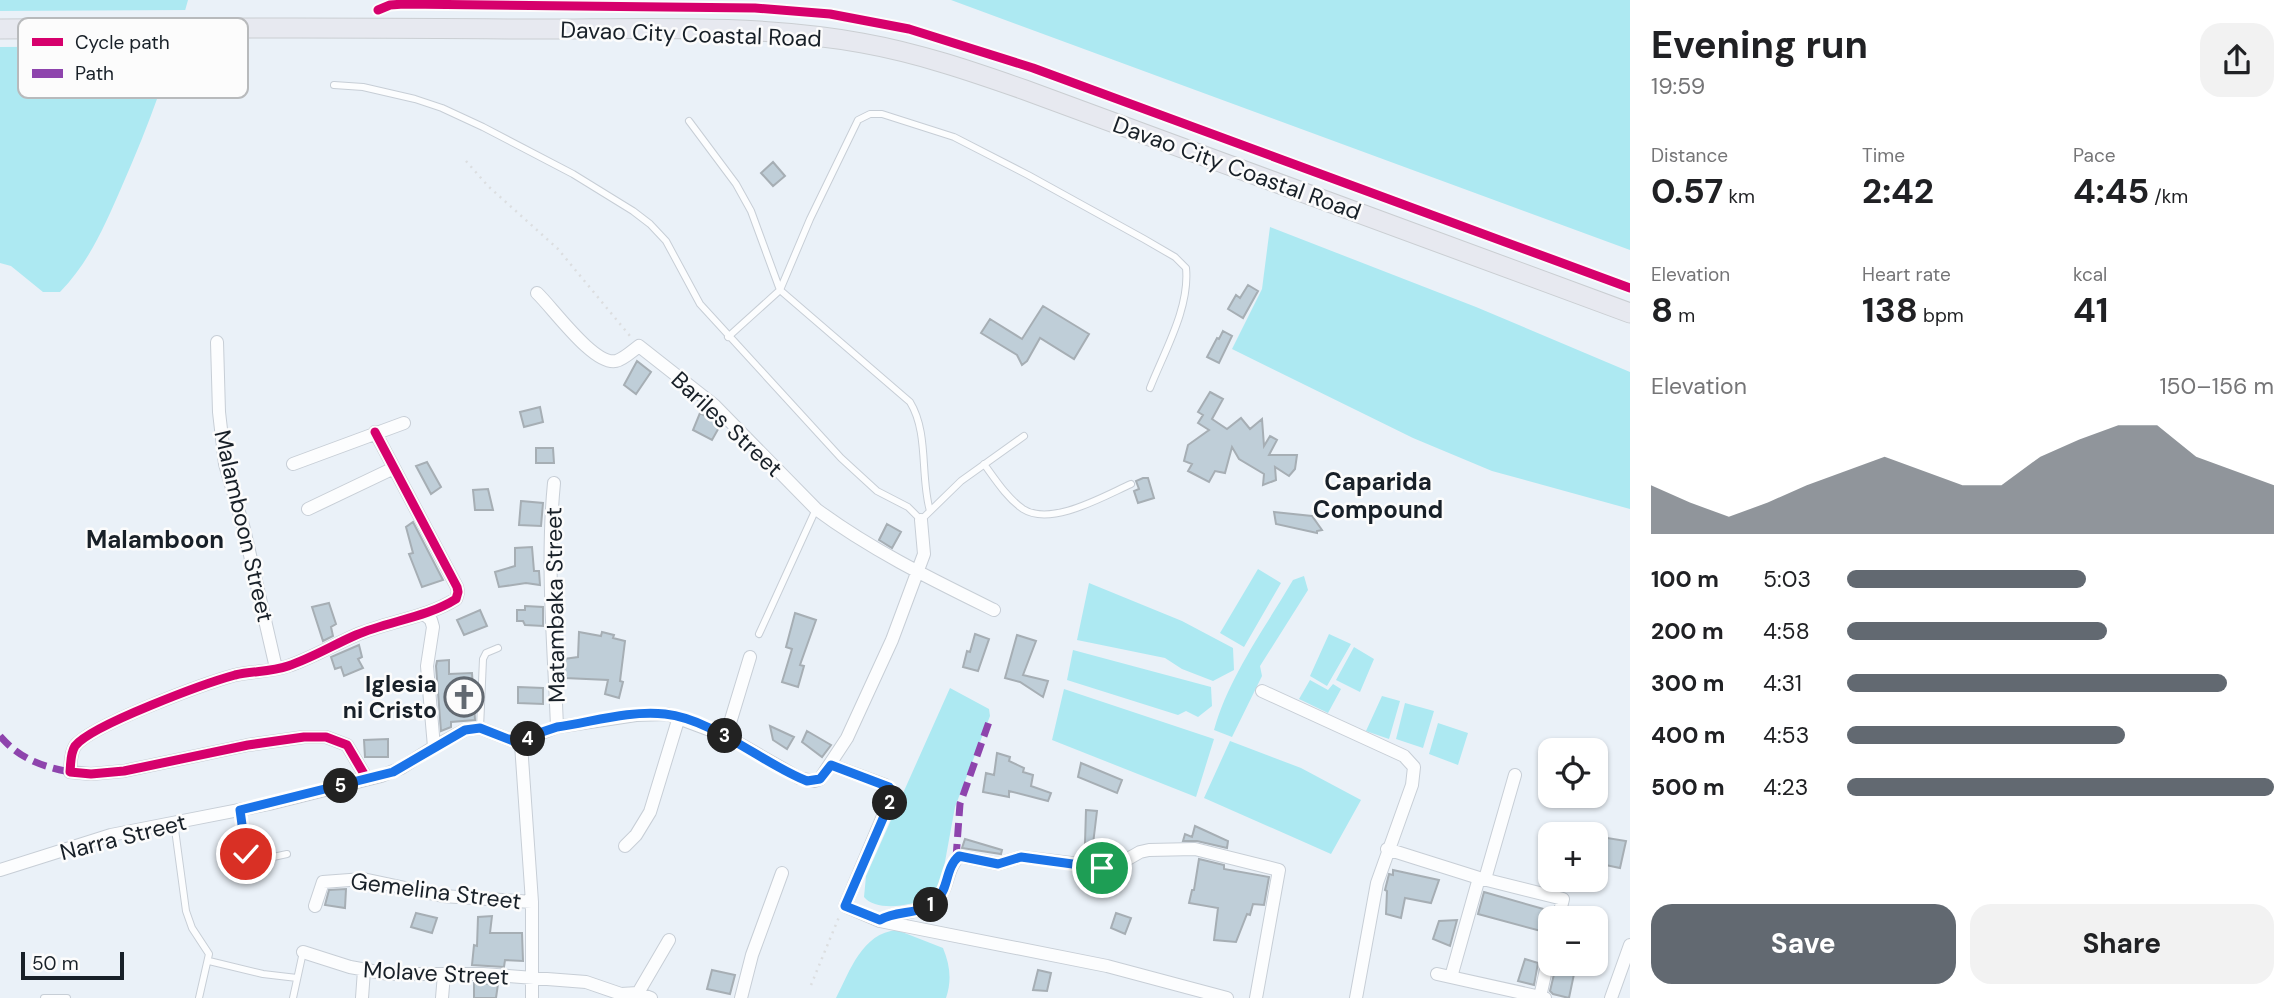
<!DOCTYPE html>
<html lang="en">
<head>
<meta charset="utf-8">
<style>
  :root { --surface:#fff; --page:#f2f2f2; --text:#202124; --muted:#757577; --accent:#626971 }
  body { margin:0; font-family:"DM Sans",sans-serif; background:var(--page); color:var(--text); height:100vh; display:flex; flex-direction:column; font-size:26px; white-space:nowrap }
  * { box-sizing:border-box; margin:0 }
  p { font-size:23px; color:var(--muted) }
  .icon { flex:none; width:38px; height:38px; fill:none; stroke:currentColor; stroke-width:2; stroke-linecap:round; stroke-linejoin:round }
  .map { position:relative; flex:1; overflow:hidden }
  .panel { display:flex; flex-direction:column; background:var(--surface); width:665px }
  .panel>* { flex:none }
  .tools { position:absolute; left:1538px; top:738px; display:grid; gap:14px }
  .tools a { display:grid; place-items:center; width:70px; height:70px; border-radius:14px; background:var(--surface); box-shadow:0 2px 5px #0004; font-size:35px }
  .scale { position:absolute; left:21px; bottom:18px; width:103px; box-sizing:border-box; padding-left:7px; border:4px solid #182028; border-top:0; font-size:19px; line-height:24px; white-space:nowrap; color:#182028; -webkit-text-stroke:5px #fcfcfc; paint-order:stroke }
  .pin { position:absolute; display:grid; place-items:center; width:60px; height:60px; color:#fff; margin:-30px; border:4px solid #fff; border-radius:50%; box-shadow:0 2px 7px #0007 }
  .km { position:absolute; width:35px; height:35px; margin:-18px; border-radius:50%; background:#222; color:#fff; font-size:19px; line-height:35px; text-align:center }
  .round { display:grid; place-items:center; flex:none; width:74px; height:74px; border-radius:21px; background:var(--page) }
  .headline { display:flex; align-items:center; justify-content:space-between; height:119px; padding:0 21px }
  h1 { font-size:38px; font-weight:700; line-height:52px }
  .figures { display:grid; grid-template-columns:repeat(3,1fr); gap:10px; height:119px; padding:7px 21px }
  .figures div { display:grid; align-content:center }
  .figures b { font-size:35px; font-weight:700 }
  .figures small { font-size:19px; font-weight:400 }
  .figures p { font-size:19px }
  .chart { height:196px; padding:14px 21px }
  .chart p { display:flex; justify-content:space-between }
  .chart svg { width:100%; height:126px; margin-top:7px; fill:var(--accent); opacity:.7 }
  .button { display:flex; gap:14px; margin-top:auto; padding:14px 21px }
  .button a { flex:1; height:80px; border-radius:21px; background:var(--accent); color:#fff; font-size:28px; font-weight:700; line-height:80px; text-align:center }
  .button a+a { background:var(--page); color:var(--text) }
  ul { padding:0 21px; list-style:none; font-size:23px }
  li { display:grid; grid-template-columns:112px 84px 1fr; align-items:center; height:52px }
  li i { height:18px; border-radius:9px; background:var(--accent) }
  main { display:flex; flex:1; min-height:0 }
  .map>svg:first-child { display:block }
</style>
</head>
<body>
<main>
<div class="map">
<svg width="1630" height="998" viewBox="0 0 1630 998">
  <rect width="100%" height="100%" fill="#eaf1f8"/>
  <path fill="#ade9f2" d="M0 0H188C171 64 149 125 122 186 105 225 90 261 60 292H43L11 266 0 263Z
    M951 0H1630V250Z
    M1270 227 1476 307 1630 372V509L1492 471 1413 438 1232 349 1262 289Z
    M1258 569 1281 583 1244 647 1220 633Z
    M1304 576 1308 590 1260 666 1262 676 1232 737 1214 730C1229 676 1265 628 1293 580Z
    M1089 583 1182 621 1233 648 1234 670 1213 681 1182 669 1165 658 1077 640Z
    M1329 634 1351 644 1327 686 1310 676Z
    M1354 647 1374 659 1360 692 1336 680Z
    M1073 650 1211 687 1212 706 1198 717 1186 711 1178 715 1067 680Z
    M1310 680 1328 690 1333 684 1341 689 1328 713 1299 699Z
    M950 688 989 709 990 716 955 807 942 878C939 886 936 892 929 897 913 906 876 912 864 897L866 876Z
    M1064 689 1214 739 1196 797 1052 740Z
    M1382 696 1400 701 1389 739 1366 731Z
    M1405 703 1434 711 1423 748 1396 739Z
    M1438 723 1468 733 1458 765 1429 754Z
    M1230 741 1301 768 1361 800 1331 854 1204 798Z
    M897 930 943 948C950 965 952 980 946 998H836C850 971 862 933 897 930Z"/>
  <path fill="#eaf1f8" d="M189 10 179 46 0 47V11Z"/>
  <path fill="#bfced8" stroke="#a6aeb4" stroke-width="2" d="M773 162 785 176 773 186 761 173Z
    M1248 285 1258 291 1243 318 1228 309 1236 295 1240 298Z
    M1043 306 1089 334 1074 359 1040 338 1027 361 1022 365 1017 355 981 333 990 319 1022 339Z
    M1223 331 1232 336 1219 363 1207 357 1217 338 1219 339Z
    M637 361 651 372 636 394 624 385Z
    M1210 392 1223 399 1212 419 1227 429 1241 418 1250 429 1262 419 1264 446 1270 436 1277 440 1269 455H1297L1295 469 1289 476 1275 467 1276 480 1263 485 1264 474 1239 459 1232 447 1225 473 1215 471 1209 482 1188 471 1192 464 1184 461 1188 445 1209 430 1198 423 1203 415 1198 412Z
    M540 407 543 422 524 427 520 412Z
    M700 413 721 424 712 440 693 430Z
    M536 448H553L554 463H536Z
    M427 462 441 487 431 494 416 466Z
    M1143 478H1148L1154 498 1138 503 1134 491 1139 489 1136 481Z
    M488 489 493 510H475L473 490Z
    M521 501 543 503 541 526 519 525Z
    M1274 512 1312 516 1322 530 1317 531V533L1276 524Z
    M413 522 443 580 422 587 409 554 413 553 406 527Z
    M887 524 901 532 892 548 879 540Z
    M532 547 534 571H539L540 585 526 583 499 587 495 572 515 566V548Z
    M329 603 336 624 331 627 333 636 323 641 312 607Z
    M525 606 543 607V626L525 625 523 621H517V610H525Z
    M480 610 487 626 464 635 457 620Z
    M795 613 816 620 800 665 804 666 798 687 782 682 792 649 786 647Z
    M579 632 601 636 602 632 614 635 613 638 625 641 620 681 623 682 619 698 605 694 608 680 565 678 563 659 578 657Z
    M975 634 989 639 978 671 963 667 967 651 970 652Z
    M1017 635 1036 641 1023 675 1048 681 1043 697 1020 682 1005 678Z
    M359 645 362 657 358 659 363 668 344 676 341 667 335 669 331 657Z
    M449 660V674L472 673 475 720 451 722V727L441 731 436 666 437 661Z
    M518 687 543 688V704L518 703Z
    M770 726 794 737 787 749 773 740Z
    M807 731 831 745 822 757 802 742Z
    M388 739V757H365L364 740Z
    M997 753 1010 757 1009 761 1024 768 1023 772 1033 775 1031 786 1051 793 1048 801 1009 791V797L983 792 986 773 994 775Z
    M1081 763 1122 780 1117 793 1078 777Z
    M1086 810 1097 811 1093 844 1085 843Z
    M1195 826 1228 841 1227 848 1197 841H1183L1185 834 1192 837Z
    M1601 837 1626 841 1620 868 1596 863Z
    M965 839 1002 850 1001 854 962 848Z
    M1199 859 1224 865V869L1269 877 1264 905 1253 904 1250 915 1247 914 1236 942 1214 940 1218 908 1189 903 1192 890H1194Z
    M1393 870 1439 880 1431 903 1405 898 1401 918 1386 914 1387 891 1385 890 1389 874 1393 875Z
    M346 889 345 908 325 905 329 890Z
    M1484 892 1547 910 1541 931 1478 914Z
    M416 913 437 918 432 933 411 927Z
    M1116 913 1131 918 1125 934 1111 928Z
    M492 916 490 933H522L523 961 505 960 504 967 472 965 474 945 477 946 478 917Z
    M1457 920 1450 946 1433 939 1439 921Z
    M1525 959 1538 963 1534 985 1518 981Z
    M712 970 735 975 730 994 707 989Z
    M1038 970 1051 973 1047 991 1033 990Z
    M1555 970 1574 974 1569 998 1553 994 1550 991Z
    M474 983 498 984 496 998H474Z"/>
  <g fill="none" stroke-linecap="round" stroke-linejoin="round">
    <g stroke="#c7ced6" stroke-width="8">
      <path id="service" d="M334 85 363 87 415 99 442 108 483 127 573 174 633 211 650 224 666 241 700 304 841 458 877 491 908 507 921 520 961 481 1024 436
        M689 121 736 184 751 211 780 290 910 402C929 433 920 476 930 511
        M728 337 780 290 810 219 858 120 870 114H882L954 137 1028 175 1144 239 1175 257 1186 268C1190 308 1164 352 1150 388
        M984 464C995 479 1007 498 1023 509 1051 527 1104 496 1131 484
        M759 634 816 509
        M480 728 483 659 486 653 498 648
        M240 810 246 854 249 860 255 861 287 854
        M174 822 186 911 192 928 209 954 199 998
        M209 961 263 974 297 978
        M44 998H67
        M293 998 303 952"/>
    </g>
    <g stroke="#c7ced6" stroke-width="14">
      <path id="minor" d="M537 293C553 308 594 366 616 361 624 359 632 351 639 346L714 405 816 509C871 550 933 580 994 610
        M217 342 219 412 225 464 244 529 276 668
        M293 464 404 423
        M554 483C546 564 554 646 557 727
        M308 509 394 468
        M424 614 431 620 433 627 427 666 434 747
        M1262 691 1404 756 1414 767 1412 785 1377 883 1356 998
        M726 736 750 657
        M521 744 534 736 557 727 636 715 667 714 726 736 799 778 814 781 820 779 847 738 892 640 924 554 921 520
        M521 744 532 902V998
        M831 765 885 785 892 791V795L845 906 880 921 1107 966 1227 998
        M367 779 347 745 326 737H304L248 745 124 771 91 774 70 772C71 763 70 754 75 746 91 725 206 683 235 675 252 671 271 672 288 666 312 658 333 645 356 635 388 621 426 618 456 599L458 592 457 587 375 432
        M625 846 636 835 650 812 679 717
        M1387 849 1479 878 1563 899 1558 919
        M0 870 111 835 269 804 381 776 401 768 434 747 465 730 480 728 521 744
        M1485 879 1515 775
        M315 906 323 882 363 879 443 896 532 902
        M880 921C896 909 922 916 937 900 949 888 946 868 959 856L998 864 1021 857 1112 868 1140 852 1149 850 1195 849 1279 870 1256 998
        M303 952 350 967 389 974H483L586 982 621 994 638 993 651 998
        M1437 974 1545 998
        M1451 977 1479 878
        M638 993 669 940
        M1540 997 1550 951
        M362 998 364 970
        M442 998 444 974
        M741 998 752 955 782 873
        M1611 998 1630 945"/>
    </g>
    <g stroke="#caced2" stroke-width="21">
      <path id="primary" d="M0 29C169 28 339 27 508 29 626 30 746 22 862 43 918 53 971 71 1025 90L1630 313"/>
    </g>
    <path stroke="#dcdee0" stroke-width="2.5" stroke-dasharray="2 5" stroke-linecap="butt" d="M466 161 488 186 558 249 630 336
      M811 985 839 917"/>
    <use href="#service" stroke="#fcfdfe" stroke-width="6"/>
    <use href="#minor" stroke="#fcfdfe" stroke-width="12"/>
    <use href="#primary" stroke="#e7e9f0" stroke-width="19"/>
    <path stroke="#8e44ad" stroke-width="7" stroke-dasharray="14 7" stroke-linecap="butt" d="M0 736C20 759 41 766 70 772
      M956 858 960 804 990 719"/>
    <g stroke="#fcfcfc" stroke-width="13">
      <path id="cycleway" d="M378 10 390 5 404 4 755 8 830 14 909 29 1033 68 1630 288
        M367 779 347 745 326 737H304L248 745 124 771 91 774 70 772C71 763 70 754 75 746 91 725 206 683 235 675 252 671 271 672 288 666 312 658 333 645 356 635 388 621 426 618 456 599L458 592 457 587 375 432"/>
    </g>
    <use href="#cycleway" stroke="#d6006c" stroke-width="9"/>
  </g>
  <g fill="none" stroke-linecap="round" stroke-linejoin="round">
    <g stroke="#fff" stroke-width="14">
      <path id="route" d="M246 854 240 810 393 772 465 730 480 728 521 744 542 732 557 727C592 722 630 710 665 714 713 719 763 764 807 781L820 779 831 765 889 787 892 791 891 800 845 906 880 920C897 909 922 916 937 900 949 888 945 868 959 856L998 864 1021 857 1102 868"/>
    </g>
    <use href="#route" stroke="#1a73e8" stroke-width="9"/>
  </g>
  <defs>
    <g id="church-ring" transform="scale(2.0125)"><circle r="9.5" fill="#fcfcfc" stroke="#626971" stroke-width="1.5"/><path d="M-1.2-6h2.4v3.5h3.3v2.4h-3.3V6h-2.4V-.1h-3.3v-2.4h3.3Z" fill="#626971"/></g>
  </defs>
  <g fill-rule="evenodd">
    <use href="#church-ring" x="464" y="697"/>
  </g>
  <g text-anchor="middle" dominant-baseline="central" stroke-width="5" stroke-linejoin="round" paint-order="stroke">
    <g font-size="23" fill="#182028" stroke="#fcfcfc">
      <text transform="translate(691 34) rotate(2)">Davao City Coastal Road</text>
      <text transform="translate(1237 168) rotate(20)">Davao City Coastal Road</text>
      <text transform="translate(727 424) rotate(43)">Bariles Street</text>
      <text transform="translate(244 526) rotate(77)">Malamboon Street</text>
      <text transform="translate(555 605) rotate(-91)">Matambaka Street</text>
      <text transform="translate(123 837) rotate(-14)">Narra Street</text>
      <text transform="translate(436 891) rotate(7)">Gemelina Street</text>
      <text transform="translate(436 973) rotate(3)">Molave Street</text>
    </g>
    <g font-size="23" font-weight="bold" fill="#182028" stroke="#fcfcfc" text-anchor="end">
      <text x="437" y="684">Iglesia<tspan x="437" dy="26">ni Cristo</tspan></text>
    </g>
    <g font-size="24" font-weight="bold" fill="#182028" stroke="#fcfcfc">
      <text x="1378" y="481">Caparida<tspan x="1378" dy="28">Compound</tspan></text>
      <text x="155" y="539">Malamboon</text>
    </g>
  </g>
  <rect x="18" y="18" width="230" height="80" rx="10" fill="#fcfcfc" stroke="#b8babc" stroke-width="2"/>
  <rect x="32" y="38" width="31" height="8" fill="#d6006c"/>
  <rect x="32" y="69" width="31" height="9" fill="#8e44ad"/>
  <g font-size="19" fill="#182028">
    <text x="75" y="49">Cycle path</text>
    <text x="75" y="80">Path</text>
  </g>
</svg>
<div class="tools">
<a><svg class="icon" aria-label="locate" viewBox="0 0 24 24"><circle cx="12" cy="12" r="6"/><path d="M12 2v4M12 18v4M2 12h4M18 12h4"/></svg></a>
<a>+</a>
<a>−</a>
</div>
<div class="scale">50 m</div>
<div class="pin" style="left:1102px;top:868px;background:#1e9e55"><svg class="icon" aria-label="arrive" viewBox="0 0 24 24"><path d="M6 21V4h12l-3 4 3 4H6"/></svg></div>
<div class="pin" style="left:246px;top:854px;background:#d93025"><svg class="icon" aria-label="check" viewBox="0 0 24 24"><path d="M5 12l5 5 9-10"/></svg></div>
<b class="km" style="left:931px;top:905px">1</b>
<b class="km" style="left:890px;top:803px">2</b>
<b class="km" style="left:725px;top:736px">3</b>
<b class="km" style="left:528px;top:739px">4</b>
<b class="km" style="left:341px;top:786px">5</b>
</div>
<section class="panel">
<div class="headline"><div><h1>Evening run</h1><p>19:59</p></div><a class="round"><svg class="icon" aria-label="share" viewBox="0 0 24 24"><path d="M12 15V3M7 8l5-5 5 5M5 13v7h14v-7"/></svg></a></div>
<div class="figures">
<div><p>Distance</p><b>0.57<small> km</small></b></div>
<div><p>Time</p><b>2:42</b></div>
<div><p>Pace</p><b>4:45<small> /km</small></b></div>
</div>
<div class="figures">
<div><p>Elevation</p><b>8<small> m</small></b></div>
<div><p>Heart rate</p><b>138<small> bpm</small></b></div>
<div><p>kcal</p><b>41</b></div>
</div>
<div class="chart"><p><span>Elevation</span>150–156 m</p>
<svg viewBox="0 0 160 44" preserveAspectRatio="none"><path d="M0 44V27L10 33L20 38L30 33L40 27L50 22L60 17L70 22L80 27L90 27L100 17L110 11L120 6L130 6L140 17L150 22L160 27V44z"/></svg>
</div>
<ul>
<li><b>100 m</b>5:03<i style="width:56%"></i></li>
<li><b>200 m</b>4:58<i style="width:61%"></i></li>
<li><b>300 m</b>4:31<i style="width:89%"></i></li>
<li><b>400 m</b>4:53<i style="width:65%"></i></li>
<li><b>500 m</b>4:23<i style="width:100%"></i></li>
</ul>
<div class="button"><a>Save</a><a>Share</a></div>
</section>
</main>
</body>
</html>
